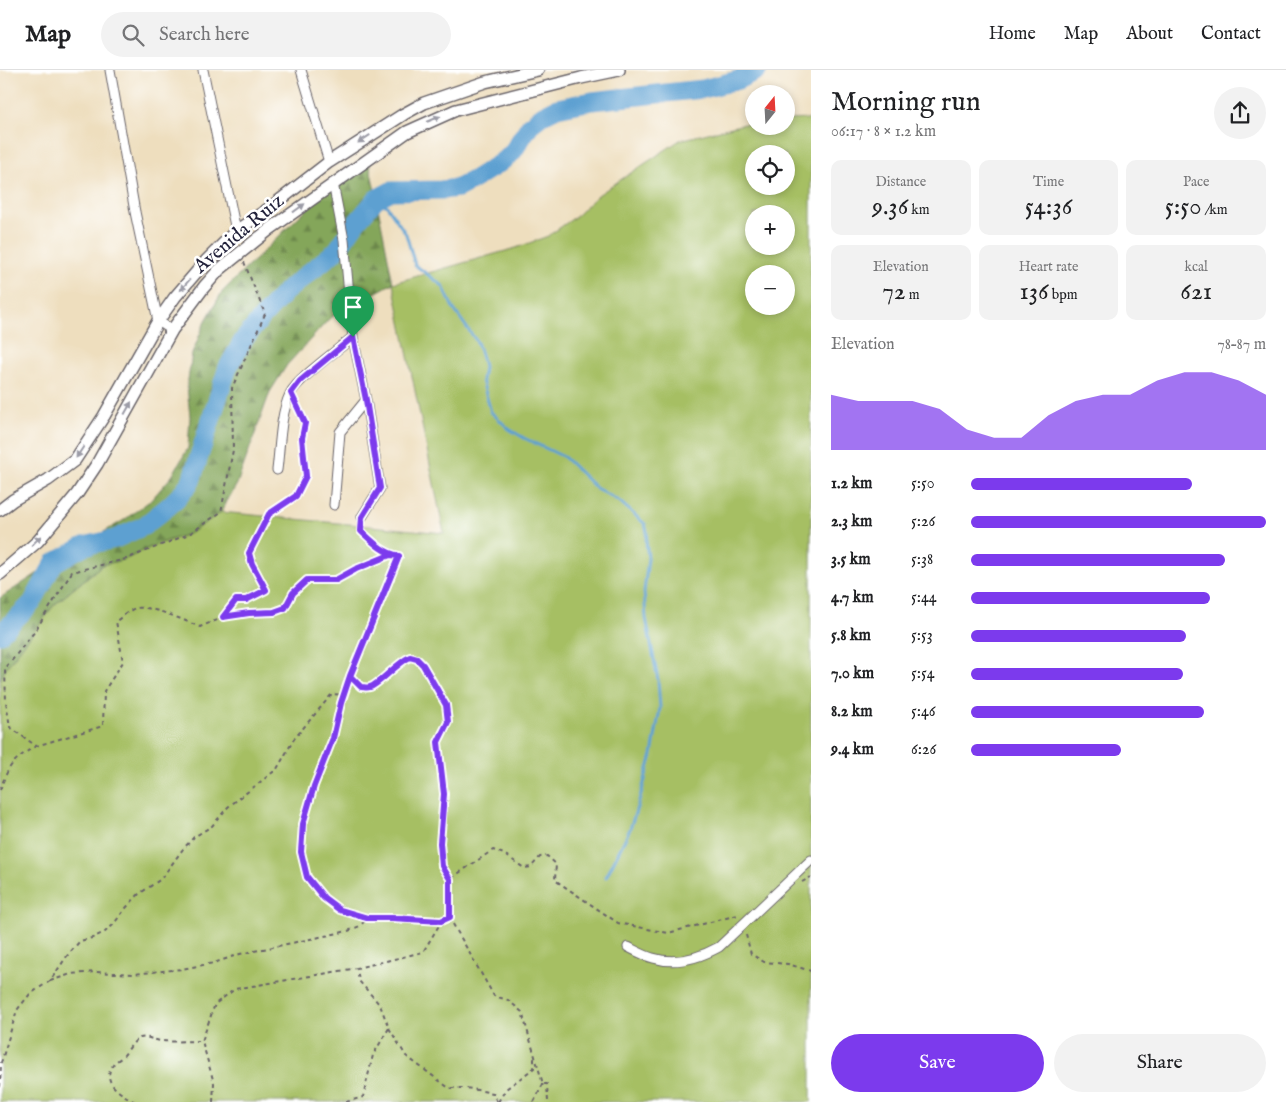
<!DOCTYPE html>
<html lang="en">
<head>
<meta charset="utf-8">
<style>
  :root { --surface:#fff; --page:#f2f2f2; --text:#202124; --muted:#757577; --line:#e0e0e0; --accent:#7c3aed }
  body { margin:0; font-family:"IM FELL English",serif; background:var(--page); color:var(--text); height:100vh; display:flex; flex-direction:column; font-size:19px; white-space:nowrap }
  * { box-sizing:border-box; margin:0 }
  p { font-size:16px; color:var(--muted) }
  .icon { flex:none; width:28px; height:28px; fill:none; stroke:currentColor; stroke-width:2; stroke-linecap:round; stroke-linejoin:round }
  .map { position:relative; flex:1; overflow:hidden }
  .details { display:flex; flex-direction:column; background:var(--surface); width:475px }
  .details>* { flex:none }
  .needle { width:32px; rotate:18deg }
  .controls { position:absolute; left:745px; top:15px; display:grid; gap:10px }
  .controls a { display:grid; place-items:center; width:50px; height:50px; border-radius:50%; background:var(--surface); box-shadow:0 2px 8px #0003; font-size:25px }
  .pin { position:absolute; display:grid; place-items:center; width:42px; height:42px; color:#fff; margin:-51px -21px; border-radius:50% 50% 50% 0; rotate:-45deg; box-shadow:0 0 5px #0007 }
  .pin .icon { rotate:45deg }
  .round { display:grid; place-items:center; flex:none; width:52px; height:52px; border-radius:26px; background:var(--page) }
  .summary { display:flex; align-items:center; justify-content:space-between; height:85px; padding:0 20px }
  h1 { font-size:28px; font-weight:600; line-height:38px }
  .metrics { display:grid; grid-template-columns:repeat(3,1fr); gap:8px; height:85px; padding:5px 20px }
  .metrics div { display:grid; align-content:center; border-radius:10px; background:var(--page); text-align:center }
  .metrics b { font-size:25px; font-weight:600 }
  .metrics small { font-size:14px; font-weight:400 }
  .metrics p { font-size:14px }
  .chart { height:140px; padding:10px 20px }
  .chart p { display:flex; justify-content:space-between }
  .chart svg { width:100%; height:90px; margin-top:5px; fill:var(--accent); opacity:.7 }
  .action { display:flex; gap:10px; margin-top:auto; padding:10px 20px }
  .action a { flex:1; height:58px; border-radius:30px; background:var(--accent); color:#fff; font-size:20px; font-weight:600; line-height:58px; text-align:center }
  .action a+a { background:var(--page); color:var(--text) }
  ul { padding:0 20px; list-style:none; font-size:16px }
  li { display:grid; grid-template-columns:80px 60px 1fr; align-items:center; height:38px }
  li i { height:12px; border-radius:6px; background:var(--accent) }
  header { display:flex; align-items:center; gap:30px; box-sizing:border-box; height:70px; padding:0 25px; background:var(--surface); border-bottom:1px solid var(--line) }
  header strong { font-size:24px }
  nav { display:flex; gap:28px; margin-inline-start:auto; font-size:18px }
  .search { width:350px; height:45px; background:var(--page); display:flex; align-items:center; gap:12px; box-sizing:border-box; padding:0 18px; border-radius:28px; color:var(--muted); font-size:19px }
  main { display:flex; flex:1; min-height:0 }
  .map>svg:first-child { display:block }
</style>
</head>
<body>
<header>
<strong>Map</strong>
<div class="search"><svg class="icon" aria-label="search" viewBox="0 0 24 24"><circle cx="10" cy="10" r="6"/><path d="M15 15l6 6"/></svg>Search here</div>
<nav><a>Home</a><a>Map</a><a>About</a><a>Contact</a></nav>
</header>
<main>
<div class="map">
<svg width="811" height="1032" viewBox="0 0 811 1032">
  <defs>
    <pattern id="forest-firs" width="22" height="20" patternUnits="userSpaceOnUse" patternTransform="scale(1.25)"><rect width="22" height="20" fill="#84a65a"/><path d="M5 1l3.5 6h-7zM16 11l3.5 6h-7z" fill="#6c874c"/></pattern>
  </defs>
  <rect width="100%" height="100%" fill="#fff"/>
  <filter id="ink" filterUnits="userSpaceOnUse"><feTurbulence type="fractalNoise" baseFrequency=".02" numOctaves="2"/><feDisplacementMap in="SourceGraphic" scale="10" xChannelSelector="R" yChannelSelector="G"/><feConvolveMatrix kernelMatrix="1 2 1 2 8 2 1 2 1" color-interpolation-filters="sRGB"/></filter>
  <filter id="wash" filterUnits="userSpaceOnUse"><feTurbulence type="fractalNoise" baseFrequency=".0096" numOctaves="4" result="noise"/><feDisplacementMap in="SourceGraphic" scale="20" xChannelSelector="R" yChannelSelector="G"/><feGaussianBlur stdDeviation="1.12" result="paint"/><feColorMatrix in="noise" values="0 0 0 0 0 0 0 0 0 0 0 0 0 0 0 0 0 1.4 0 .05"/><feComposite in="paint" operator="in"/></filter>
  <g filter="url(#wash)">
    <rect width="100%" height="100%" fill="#eedebe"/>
    <path fill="#a6bf64" stroke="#647050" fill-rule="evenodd" d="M811 49V1032H0V611L5 599 54 535 102 495 126 489 157 474 188 464 221 442 444 463 393 213 516 178 548 166 575 147 598 125 680 70 744 54 754 53V56H786V50ZM754 84H786V116H754ZM754 144H786V176H754ZM754 204H786V236H754Z"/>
    <path fill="url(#forest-firs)" stroke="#53644a" d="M368 86 393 213 330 248 287 295 270 322 237 414 221 442 189 464 157 474 126 489 102 495 54 535 5 599 0 611V528L67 484 124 450 151 430 172 406 188 378 190 347 187 316 192 284 204 254 222 222 333 113Z"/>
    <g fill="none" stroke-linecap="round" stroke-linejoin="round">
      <path stroke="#5da0d1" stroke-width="3" d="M376 129 387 136 406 164 415 195 443 216 453 238 477 272 482 288 484 297 482 310 491 342 509 359 524 368 564 387 596 418 619 431 645 454 647 462 646 471 648 488 644 522 646 548 658 610 660 638 652 685 638 734 630 759 606 807"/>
      <path stroke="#5da0d1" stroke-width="19" d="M0 564 32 533 54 493 84 476 115 469 144 456 169 436 181 424 191 411 228 297 244 269 265 244 285 222 337 180 355 154 376 129 391 121 441 120 458 118 473 110 500 93 512 83 530 55 543 45 557 38 592 31 703 19 738 10 758 0"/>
    </g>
  </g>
  <g filter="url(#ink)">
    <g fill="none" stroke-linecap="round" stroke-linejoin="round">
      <g stroke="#696469" stroke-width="11">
        <path id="minor" d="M110 0 135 142 158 251 172 260
          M203 0 236 161
          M301 0 329 92
          M333 113 344 170 353 267 366 330 380 418 362 447
          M277 400C280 377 280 345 290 324 298 308 338 280 353 267
          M334 435 340 362 366 330
          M628 877C636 881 645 886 653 888 676 895 699 888 719 877L811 790"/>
      </g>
      <g stroke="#696469" stroke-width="14">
        <path id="tertiary" d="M0 440 13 430 48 410 75 390 104 346 158 251 175 227 206 191 236 161 271 137 329 92 404 44 424 33 485 12 538 0
          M0 504 38 471 77 424 97 394 172 260 204 217 219 200 270 159 407 62 456 40 581 8 619 0"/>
      </g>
      <path stroke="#696469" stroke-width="2" stroke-dasharray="4 4" stroke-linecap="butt" d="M244 192 265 244 232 318 233 380 221 442 189 464 126 489 72 502 35 561 5 599 6 632 10 657 36 676 103 656 104 621 123 592 116 551C121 548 129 540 136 538 150 535 186 551 200 557 215 550 229 546 246 544 259 542 272 543 285 538L293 523 307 510H336L356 499 390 485 399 486 350 606 341 633 333 668 314 716 303 754 301 782 307 807 324 828 340 840 367 848H392L441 851 449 847 450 809 493 780 504 784 524 798 531 797 540 787 547 786 556 794 555 810 618 853 668 863 738 845
        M362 455 361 461 377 476 390 485
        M223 547 237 530H246L266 520 252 494 249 483 269 444 296 426 306 405 303 368 305 353 296 333
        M350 606 361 617C364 617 367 618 370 617 378 615 397 592 410 587L417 589 423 595 446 635 448 652 438 672 443 724 440 773 441 796 450 809
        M0 720C9 694 13 690 36 676
        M802 812 811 807
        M449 847 494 926 508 930 522 942 543 1014H547L548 1032
        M746 865 751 884 764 892 788 894 811 901
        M50 911 71 904 96 902 133 904 182 899 214 893 240 884 348 861 360 856 367 848
        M389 958 406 986 449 1018H466L493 1023 497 1032
        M0 1017 1 993 17 940 30 924 50 911 67 886 80 871 92 868 105 862 113 855 125 839 139 824 161 809 183 779 194 767 212 756 228 737 277 699 294 669 332 624 344 625
        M135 1032C122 1024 100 1013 113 995 115 991 121 989 124 985 129 979 133 971 140 968 148 966 155 971 163 971 176 972 189 971 202 971
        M213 1032 214 1013 202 971 215 934 235 919 357 898
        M346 1032 363 1027 373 985 389 958 380 935 359 911 357 898 423 882 441 852
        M498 1032 506 1019 534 998V985
        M534 1032 543 1014"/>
      <use href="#minor" stroke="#fff" stroke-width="9"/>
      <use href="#tertiary" stroke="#fff" stroke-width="11"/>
    </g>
    <defs><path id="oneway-solid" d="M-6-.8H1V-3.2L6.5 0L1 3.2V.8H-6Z" transform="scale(1.25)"/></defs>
    <g fill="#9c9ca7">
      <use href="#oneway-solid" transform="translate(434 49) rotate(-22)"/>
      <use href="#oneway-solid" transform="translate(364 69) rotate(147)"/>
      <use href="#oneway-solid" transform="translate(299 138) rotate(-36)"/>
      <use href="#oneway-solid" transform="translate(185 215) rotate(131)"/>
      <use href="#oneway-solid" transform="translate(128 338) rotate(-61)"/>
      <use href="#oneway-solid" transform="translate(80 382) rotate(123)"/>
      <use href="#oneway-solid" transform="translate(36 471) rotate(-45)"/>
    </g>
  </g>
  <g fill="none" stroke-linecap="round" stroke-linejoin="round" filter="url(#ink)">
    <g stroke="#fff" stroke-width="10">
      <path id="route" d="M353 267 366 330 380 418 362 447 361 461C373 472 383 483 399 486L350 606 341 633 333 668 314 716 303 754 301 782 307 807 324 828 340 840 367 848H392L441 851 450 847V809L442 796 440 773 444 724 438 672 448 652 446 635 423 595 417 589 410 587C397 593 378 615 370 617 367 618 364 617 361 617L350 606 399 486 390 485 356 499 336 510H307L293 523 285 538 274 542 249 543 223 547 236 530H246L266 520 252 494 249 483 269 444 296 426 306 406 302 368 305 353 291 323 300 311 353 267"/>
    </g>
    <use href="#route" stroke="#7c3aed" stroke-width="6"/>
  </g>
  <g text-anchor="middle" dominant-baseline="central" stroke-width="5" stroke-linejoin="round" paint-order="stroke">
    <g font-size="20" fill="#22223b" stroke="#fff">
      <text transform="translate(239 164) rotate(-40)">Avenida Ruiz</text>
    </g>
  </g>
</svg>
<div class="controls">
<a><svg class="needle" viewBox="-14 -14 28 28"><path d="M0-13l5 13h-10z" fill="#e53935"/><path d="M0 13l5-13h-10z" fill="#757577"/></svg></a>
<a><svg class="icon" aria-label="locate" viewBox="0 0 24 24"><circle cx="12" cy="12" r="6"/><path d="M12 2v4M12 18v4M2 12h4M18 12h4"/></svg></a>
<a>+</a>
<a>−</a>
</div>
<div class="pin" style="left:353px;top:267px;background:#1e9e55"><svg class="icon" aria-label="arrive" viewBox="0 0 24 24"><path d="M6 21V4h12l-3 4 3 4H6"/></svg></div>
</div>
<section class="details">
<div class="summary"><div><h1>Morning run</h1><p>06:17 · 8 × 1.2 km</p></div><a class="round"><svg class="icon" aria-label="share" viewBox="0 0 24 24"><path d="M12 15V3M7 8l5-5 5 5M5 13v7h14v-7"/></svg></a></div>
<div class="metrics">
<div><p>Distance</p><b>9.36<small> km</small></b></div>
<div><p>Time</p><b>54:36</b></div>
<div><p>Pace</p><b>5:50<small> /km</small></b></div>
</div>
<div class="metrics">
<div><p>Elevation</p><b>72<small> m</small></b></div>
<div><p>Heart rate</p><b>136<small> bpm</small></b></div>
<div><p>kcal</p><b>621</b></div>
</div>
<div class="chart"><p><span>Elevation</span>78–87 m</p>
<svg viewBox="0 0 160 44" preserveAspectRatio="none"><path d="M0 44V17L10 20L20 20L30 20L40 24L50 34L60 38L70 38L80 27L90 20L100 17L110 17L120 10L130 6L140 6L150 10L160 17V44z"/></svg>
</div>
<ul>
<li><b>1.2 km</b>5:50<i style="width:75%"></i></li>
<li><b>2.3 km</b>5:26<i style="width:100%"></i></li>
<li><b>3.5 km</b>5:38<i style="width:86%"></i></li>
<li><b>4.7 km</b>5:44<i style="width:81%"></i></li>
<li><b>5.8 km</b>5:53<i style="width:73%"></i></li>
<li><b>7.0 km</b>5:54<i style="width:72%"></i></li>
<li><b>8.2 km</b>5:46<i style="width:79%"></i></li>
<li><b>9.4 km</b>6:26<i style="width:51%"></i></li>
</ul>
<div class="action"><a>Save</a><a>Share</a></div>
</section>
</main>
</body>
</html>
